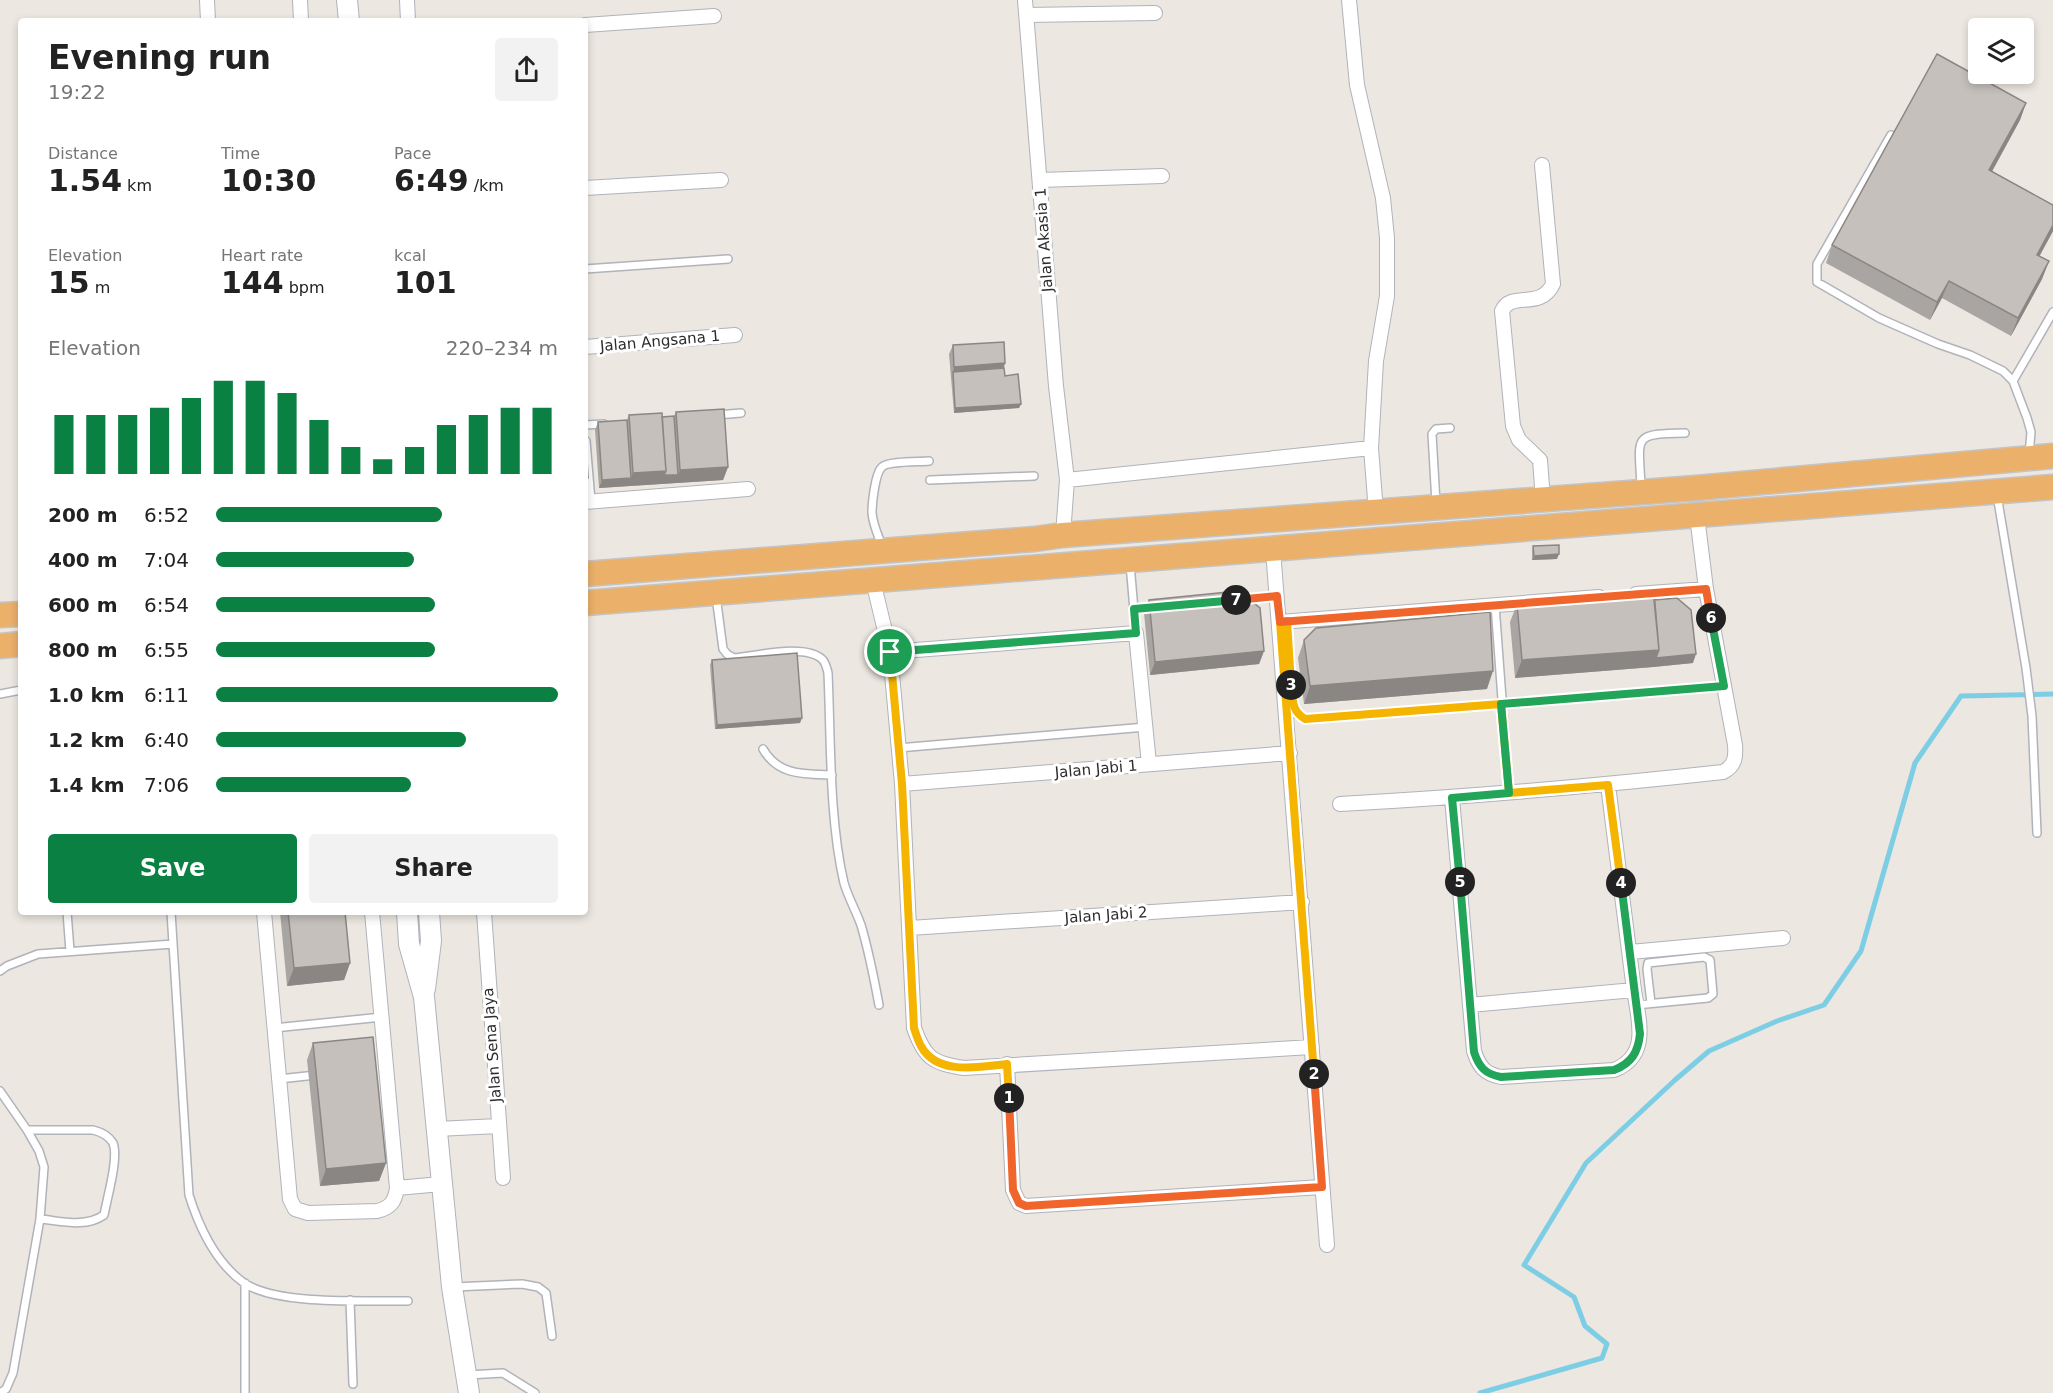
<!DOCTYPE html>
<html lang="en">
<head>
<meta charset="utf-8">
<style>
  :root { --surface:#fff; --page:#f2f2f2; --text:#222; --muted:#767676; --accent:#0b8043 }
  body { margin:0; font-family:"DejaVu Sans",sans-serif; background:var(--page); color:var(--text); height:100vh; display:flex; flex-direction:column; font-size:22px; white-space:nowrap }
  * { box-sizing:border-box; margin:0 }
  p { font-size:20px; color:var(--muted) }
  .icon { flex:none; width:33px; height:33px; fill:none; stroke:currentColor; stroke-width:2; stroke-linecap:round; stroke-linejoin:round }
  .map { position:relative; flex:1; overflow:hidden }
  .side { position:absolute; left:18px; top:18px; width:570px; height:897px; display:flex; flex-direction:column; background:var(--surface); border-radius:6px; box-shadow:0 3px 9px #0003 }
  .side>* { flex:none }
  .buttons { position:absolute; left:1968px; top:18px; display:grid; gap:12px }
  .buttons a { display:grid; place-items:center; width:66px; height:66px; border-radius:6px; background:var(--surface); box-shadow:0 3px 9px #0003; font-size:30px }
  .pin { position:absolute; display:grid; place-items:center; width:51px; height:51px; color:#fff; margin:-26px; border:3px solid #fff; border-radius:50%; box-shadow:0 2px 6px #0007 }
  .km { position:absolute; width:30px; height:30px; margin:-15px; border-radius:50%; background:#222; color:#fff; font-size:16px; line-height:30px; text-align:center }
  .round { display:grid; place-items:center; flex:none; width:63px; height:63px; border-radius:6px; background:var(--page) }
  .summary { display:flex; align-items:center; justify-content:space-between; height:102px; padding:0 30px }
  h1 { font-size:33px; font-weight:700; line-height:45px }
  .metrics { display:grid; grid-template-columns:repeat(3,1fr); gap:9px; height:102px; padding:6px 30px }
  .metrics div { display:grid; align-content:center }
  .metrics b { font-size:30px; font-weight:700 }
  .metrics small { font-size:16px; font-weight:400 }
  .metrics p { font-size:16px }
  .chart { height:168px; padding:12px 30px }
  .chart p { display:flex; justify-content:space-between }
  .chart svg { width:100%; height:108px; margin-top:6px; stroke:var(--accent); stroke-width:6 }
  .button { display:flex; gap:12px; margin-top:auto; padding:12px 30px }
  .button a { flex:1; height:69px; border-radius:6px; background:var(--accent); color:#fff; font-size:24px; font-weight:700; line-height:69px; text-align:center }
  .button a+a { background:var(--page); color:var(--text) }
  ul { padding:0 30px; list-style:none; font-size:20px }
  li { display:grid; grid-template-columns:96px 72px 1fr; align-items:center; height:45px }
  li i { height:15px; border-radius:8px; background:var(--accent) }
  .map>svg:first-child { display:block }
</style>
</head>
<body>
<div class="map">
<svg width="2053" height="1393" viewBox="0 0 2053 1393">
  <rect width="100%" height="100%" fill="#ece7e0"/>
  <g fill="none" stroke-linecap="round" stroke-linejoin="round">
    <path stroke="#7dcee5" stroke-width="5" d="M1480 1393 1602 1358 1607 1344 1585 1326 1574 1297 1524 1265 1586 1163 1675 1080 1709 1051 1777 1021 1824 1005 1861 951 1915 763 1961 696 2053 694"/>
    <g stroke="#b0b3bb" stroke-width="10">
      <path id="service" d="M1891 135 1817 264V282L1879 318 1938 344 1970 355 2003 371 2013 381 2027 418 2031 432 2029 455
        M585 269 728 259
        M2013 381 2053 312
        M717 415 741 413
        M585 425 604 424
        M586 441 591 501
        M930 480 1034 476
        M1641 487C1639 436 1631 434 1685 433
        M1997 495 2026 668 2032 716 2037 833
        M1436 503 1432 434 1436 429 1450 428
        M882 546C878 535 873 525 872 513 872 504 875 473 882 467 888 461 919 462 929 461
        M1130 564 1136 633
        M716 596 723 649 727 654 734 658C756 656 806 643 823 660 826 664 827 669 828 673 831 740 829 819 844 883 848 897 856 911 861 925 869 952 874 978 879 1005
        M1238 600 1277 596
        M1495 605 1509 793
        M1134 609 1152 607
        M1287 621 1293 707 1297 714 1305 719 1724 686
        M0 694 21 690
        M898 748 1146 727
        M763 749C778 776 805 774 832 775
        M67 912 70 951
        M171 912 189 1195C199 1227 215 1262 244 1283 279 1306 365 1300 408 1301
        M0 971 7 966 38 954 173 944
        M1636 1005 1708 998 1713 994 1710 960 1704 957 1648 963 1647 969 1651 1003
        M274 1028 382 1017
        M279 1079 316 1075
        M0 1091 27 1130 39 1151 44 1167 40 1219 13 1373 6 1389 0 1393
        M27 1130H93C101 1132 109 1136 113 1143 119 1158 107 1198 104 1215 85 1228 62 1221 40 1219
        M245 1283V1393
        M454 1287 522 1284 538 1287 546 1293 552 1336
        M350 1300 353 1384
        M468 1375 503 1373 535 1393"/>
    </g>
    <g stroke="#b0b3bb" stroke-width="16">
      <path id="minor" d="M207 0 208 21
        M300 0 301 21
        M407 0 408 21
        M1025 0 1056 386 1067 480 1063 535
        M1349 0 1357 85 1383 198 1387 238V296L1376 361 1371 448
        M1026 15 1155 13
        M585 25 714 16
        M1542 165 1553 284C1540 311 1511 290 1502 311L1513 426 1519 440 1540 460 1543 500
        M1040 180 1162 176
        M585 188 721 180
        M585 347 735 335
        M1067 480 1371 448 1376 512
        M585 502 748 489
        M1273 550 1327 1245
        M873 581 890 652 902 784 914 1028C925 1059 933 1063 964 1068L1312 1047
        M1636 594 1706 589
        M1280 622 1599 597
        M890 652 1136 633 1149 764
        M902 784 1290 753
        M1452 798 1474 1051C1479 1067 1485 1074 1501 1077L1614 1070C1650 1056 1639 1021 1634 990
        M1340 804C1468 797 1596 786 1723 772 1735 766 1736 757 1735 745L1706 589 1697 516
        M264 912 290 1199 295 1209 308 1213 377 1211C390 1208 395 1202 397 1188L372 912
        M484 912 503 1178
        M910 928 1302 902
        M1630 952 1783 938
        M1470 1005 1634 990 1608 785
        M1007 1064 1013 1190 1019 1203 1026 1206 1322 1187
        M437 1129 498 1126
        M397 1188 441 1184"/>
    </g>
    <g stroke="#b0b3bb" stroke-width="22">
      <path id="secondary" d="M347 0 349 21
        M407 912 409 944 424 997 452 1287 469 1393
        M425 989 431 941 429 912"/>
    </g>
    <g stroke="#c4c4c4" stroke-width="27">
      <path id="trunk" d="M585 574 1035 539 1063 535 1696 488 2053 456
        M585 603 2053 487
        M0 615 21 614
        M0 646 21 644"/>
    </g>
    <use href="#service" stroke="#fff" stroke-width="7"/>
    <use href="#minor" stroke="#fff" stroke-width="14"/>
    <use href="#secondary" stroke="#fff" stroke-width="20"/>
    <use href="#trunk" stroke="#ebb06a" stroke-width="24"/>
  </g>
  <path fill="#a9a5a2" d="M2026 103 2020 120 1992 171 2053 205V231L2039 256 2049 261 2042 279 2011 336 1942 298 1930 320 1826 263 1832 245Z
    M953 345 1005 363 1004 368 1005 376 1021 404 1019 408 954 413 949 354Z
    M676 412 728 467 723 480 599 488 595 430 598 422 627 420 629 415 662 417 674 416Z
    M1533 546 1557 559 1532 560V551Z
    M1149 600 1264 651 1259 664 1150 675 1144 613Z
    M1654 600 1693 663 1653 667 1515 678 1510 622 1517 604Z
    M1304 640 1487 689 1304 704 1298 658Z
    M712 660 800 723 715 729 710 665Z
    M280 912H345L350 963 344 980 287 986Z
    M313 1043 386 1163 379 1181 320 1186 307 1060Z"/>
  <path fill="#8a8684" d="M2026 103 2020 120 1983 188 1989 170Z
    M2053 225V231L2031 272 2037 255Z
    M2049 261 2042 279 2011 336 2018 318Z
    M1949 281 1942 298 1930 320 1937 302Z
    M1005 363 1002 372H953L954 367Z
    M1021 404 1019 408 954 413 955 408Z
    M728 467 723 480 599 488 602 480 631 478 633 473 666 471 678 475 680 470Z
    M585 478H588L585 487Z
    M1559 554 1557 559 1532 560 1534 556Z
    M1659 650 1653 667 1515 678 1522 660Z
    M1264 651 1259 664 1150 675 1155 662Z
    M1696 654 1693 663 1653 667 1656 658Z
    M1493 671 1487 689 1304 704 1310 686Z
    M802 718 800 723 715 729 717 725Z
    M350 963 344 980 287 986 294 968Z
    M386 1163 379 1181 320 1186 326 1169Z"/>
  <path fill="#c5c0bc" stroke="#8a8684" stroke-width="1.5" d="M1937 54 2026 103 1989 170 2053 205V225L2037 255 2049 261 2018 318 1949 281 1937 302 1832 245Z
    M1004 342 1005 363 954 367 953 345Z
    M1004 368 1005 376 1018 374 1021 404 955 408 953 372Z
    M724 409 728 467 680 470 676 412Z
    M662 413 666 471 633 473 629 415Z
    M674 416 678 475H664L666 471 662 417Z
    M627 420 631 478 602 480 598 422Z
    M585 421 588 478H585Z
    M1559 545V554L1534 556 1533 546Z
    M1238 591 1260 608 1264 651 1155 662 1149 600Z
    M1654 592 1659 650 1522 660 1517 604Z
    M1677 598 1691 610 1696 654 1656 658 1659 650 1654 600Z
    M1490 612 1493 671 1310 686 1304 640 1316 628Z
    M797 653 802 718 717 725 712 660Z
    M288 912H345L350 963 294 968Z
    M373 1037 386 1163 326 1169 313 1043Z"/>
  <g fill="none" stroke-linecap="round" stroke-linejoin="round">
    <g stroke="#fff" stroke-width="12">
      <path id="split-1" d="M890 652 902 784 914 1028C916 1034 918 1041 921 1046 937 1076 980 1067 1007 1064L1009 1098"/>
    </g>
    <g stroke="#fff" stroke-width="12">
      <path id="split-2" d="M1009 1098 1013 1190 1019 1203 1026 1206 1322 1187 1314 1074"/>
    </g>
    <g stroke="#fff" stroke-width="12">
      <path id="split-3" d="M1291 685 1287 621 1280 622 1314 1074"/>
    </g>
    <g stroke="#fff" stroke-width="12">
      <path id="split-4" d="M1291 685C1293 700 1291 710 1305 719L1501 704 1509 793 1608 785 1621 883"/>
    </g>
    <g stroke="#fff" stroke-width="12">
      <path id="split-5" d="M1460 882 1474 1052C1479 1067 1485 1074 1501 1077L1614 1070C1632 1063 1638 1052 1640 1034L1621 883"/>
    </g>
    <g stroke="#fff" stroke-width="12">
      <path id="split-6" d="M1460 882 1452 798 1509 793 1501 704 1724 686 1711 618"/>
    </g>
    <g stroke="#fff" stroke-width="12">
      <path id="split-7" d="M1236 600 1277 596 1280 622 1706 589 1711 618"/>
    </g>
    <g stroke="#fff" stroke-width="12">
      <path id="split-8" d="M890 652 1136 633 1134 609 1236 600"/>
    </g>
    <use href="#split-1" stroke="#f5b400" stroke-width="8"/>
    <use href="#split-2" stroke="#f0652b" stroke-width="8"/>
    <use href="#split-3" stroke="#f5b400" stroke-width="8"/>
    <use href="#split-4" stroke="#f5b400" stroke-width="8"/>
    <use href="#split-5" stroke="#22a559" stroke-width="8"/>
    <use href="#split-6" stroke="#22a559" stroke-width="8"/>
    <use href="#split-7" stroke="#f0652b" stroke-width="8"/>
    <use href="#split-8" stroke="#22a559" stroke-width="8"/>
  </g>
  <g text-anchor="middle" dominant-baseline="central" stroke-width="6" stroke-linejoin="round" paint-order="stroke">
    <g font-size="15" fill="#2c2c2c" stroke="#fff">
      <text transform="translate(1044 240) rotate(-94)">Jalan Akasia 1</text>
      <text transform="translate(660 341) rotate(-5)">Jalan Angsana 1</text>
      <text transform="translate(1096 769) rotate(-5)">Jalan Jabi 1</text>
      <text transform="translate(1106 915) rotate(-4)">Jalan Jabi 2</text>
      <text transform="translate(492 1045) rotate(-94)">Jalan Sena Jaya</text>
    </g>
  </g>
</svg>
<div class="buttons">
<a><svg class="icon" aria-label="layers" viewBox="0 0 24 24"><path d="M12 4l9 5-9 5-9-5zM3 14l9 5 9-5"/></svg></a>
</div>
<div class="pin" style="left:890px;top:652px;background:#1e9e55"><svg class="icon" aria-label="arrive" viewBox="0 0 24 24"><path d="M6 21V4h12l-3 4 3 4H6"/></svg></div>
<b class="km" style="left:1009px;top:1098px">1</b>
<b class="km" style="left:1314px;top:1074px">2</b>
<b class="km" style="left:1291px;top:685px">3</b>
<b class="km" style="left:1621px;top:883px">4</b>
<b class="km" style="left:1460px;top:882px">5</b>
<b class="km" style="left:1711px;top:618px">6</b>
<b class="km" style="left:1236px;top:600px">7</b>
<section class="side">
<div class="summary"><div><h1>Evening run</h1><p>19:22</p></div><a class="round"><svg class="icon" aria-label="share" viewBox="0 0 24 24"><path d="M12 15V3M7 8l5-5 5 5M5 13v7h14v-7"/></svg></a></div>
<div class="metrics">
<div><p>Distance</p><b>1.54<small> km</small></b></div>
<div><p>Time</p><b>10:30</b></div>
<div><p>Pace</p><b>6:49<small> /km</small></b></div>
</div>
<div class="metrics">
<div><p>Elevation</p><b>15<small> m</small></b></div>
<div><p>Heart rate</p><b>144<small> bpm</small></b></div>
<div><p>kcal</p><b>101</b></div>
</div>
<div class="chart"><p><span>Elevation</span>220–234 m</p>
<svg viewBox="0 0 160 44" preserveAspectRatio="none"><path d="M5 44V20M15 44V20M25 44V20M35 44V17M45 44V13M55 44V6M65 44V6M75 44V11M85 44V22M95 44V33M105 44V38M115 44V33M125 44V24M135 44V20M145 44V17M155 44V17"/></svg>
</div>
<ul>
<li><b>200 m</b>6:52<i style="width:66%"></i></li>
<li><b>400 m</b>7:04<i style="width:58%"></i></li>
<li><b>600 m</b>6:54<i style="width:64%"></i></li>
<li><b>800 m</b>6:55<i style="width:64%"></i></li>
<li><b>1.0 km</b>6:11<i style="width:100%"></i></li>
<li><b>1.2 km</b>6:40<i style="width:73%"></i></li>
<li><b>1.4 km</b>7:06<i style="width:57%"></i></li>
</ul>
<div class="button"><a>Save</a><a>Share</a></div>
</section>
</div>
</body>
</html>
